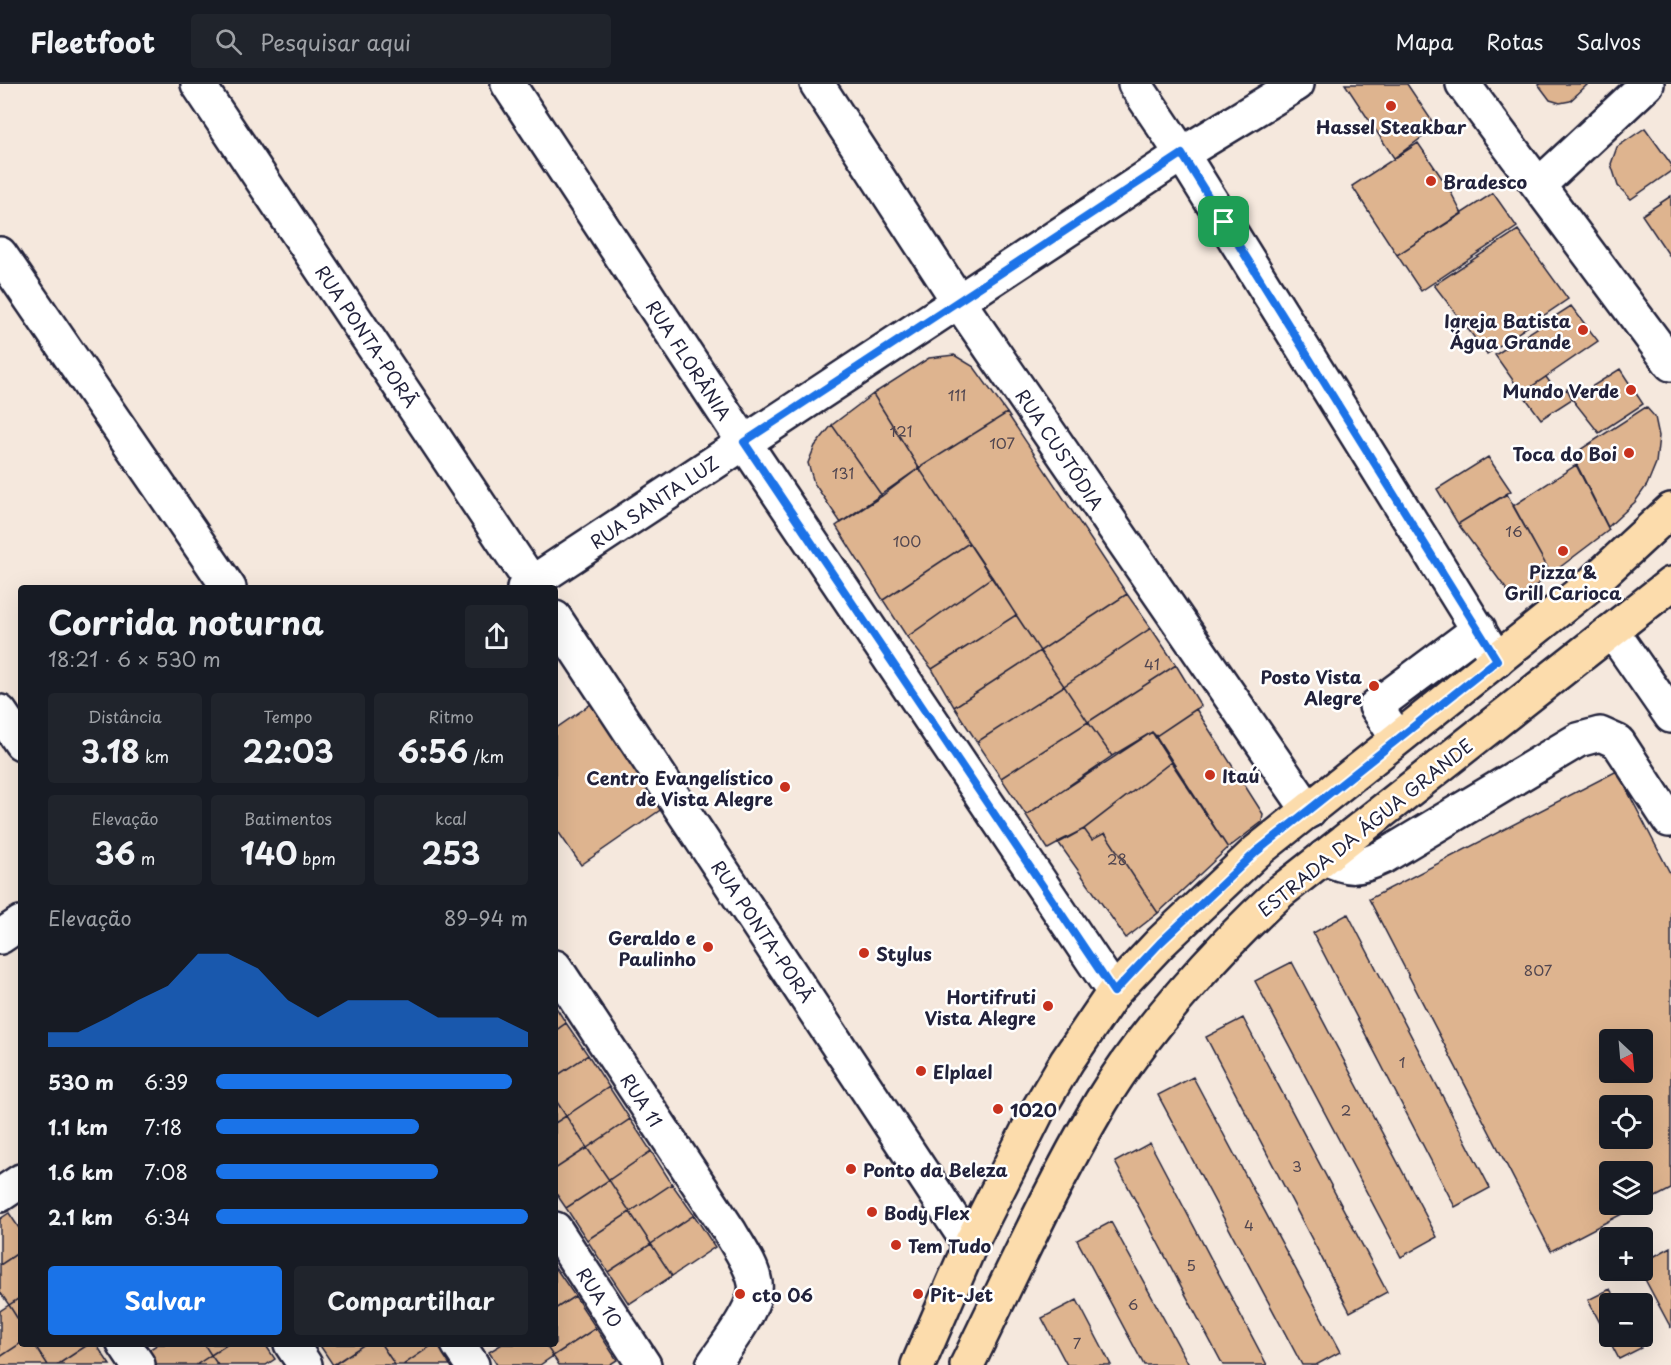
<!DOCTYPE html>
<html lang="pt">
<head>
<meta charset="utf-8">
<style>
  :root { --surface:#171b24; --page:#20242c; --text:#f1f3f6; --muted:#9ea1a6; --line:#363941; --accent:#1a73e8 }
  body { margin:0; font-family:"Playpen Sans",sans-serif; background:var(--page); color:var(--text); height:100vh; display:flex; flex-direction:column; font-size:22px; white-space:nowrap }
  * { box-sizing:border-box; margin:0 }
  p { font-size:20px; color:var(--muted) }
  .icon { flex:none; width:33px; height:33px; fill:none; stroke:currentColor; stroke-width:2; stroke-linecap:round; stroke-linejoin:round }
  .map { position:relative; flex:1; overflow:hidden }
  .side { position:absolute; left:18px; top:501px; width:540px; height:762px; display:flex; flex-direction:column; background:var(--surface); border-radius:6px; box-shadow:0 6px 24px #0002 }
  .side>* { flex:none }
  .needle { width:39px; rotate:154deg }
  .buttons { position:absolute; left:1599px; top:945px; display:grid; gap:12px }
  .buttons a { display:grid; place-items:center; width:54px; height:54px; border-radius:6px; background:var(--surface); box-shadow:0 6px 24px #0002; font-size:30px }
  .pin { position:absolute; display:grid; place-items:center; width:51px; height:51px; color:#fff; margin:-26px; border-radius:12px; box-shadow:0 3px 9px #0006 }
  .round { display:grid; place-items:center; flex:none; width:63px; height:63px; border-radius:6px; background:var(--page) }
  .headline { display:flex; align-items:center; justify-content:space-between; height:102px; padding:0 30px }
  h1 { font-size:33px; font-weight:700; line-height:45px }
  .metrics { display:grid; grid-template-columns:repeat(3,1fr); gap:9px; height:102px; padding:6px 30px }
  .metrics div { display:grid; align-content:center; border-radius:6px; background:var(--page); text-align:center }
  .metrics b { font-size:30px; font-weight:700 }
  .metrics small { font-size:16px; font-weight:400 }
  .metrics p { font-size:16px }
  .chart { height:168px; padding:12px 30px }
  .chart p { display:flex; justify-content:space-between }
  .chart svg { width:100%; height:108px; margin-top:6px; fill:var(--accent); opacity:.7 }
  .action { display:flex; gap:12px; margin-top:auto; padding:12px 30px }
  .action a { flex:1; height:69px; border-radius:6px; background:var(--accent); color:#fff; font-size:24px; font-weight:700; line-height:69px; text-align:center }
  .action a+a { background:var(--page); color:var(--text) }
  ul { padding:0 30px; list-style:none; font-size:20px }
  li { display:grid; grid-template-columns:96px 72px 1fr; align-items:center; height:45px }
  li i { height:15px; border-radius:8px; background:var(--accent) }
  header { display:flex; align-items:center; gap:36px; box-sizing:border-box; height:84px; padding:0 30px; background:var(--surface); border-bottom:2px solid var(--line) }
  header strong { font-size:28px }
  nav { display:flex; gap:33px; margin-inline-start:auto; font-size:21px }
  .search { width:420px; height:54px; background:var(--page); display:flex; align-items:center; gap:15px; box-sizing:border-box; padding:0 21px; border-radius:6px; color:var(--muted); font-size:22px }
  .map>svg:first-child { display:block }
</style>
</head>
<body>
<header>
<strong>Fleetfoot</strong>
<div class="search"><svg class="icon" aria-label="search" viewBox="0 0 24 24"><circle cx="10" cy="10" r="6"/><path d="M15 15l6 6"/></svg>Pesquisar aqui</div>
<nav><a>Mapa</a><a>Rotas</a><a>Salvos</a></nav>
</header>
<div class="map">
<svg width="1671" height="1281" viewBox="0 0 1671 1281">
  <rect width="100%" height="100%" fill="#f5e8dd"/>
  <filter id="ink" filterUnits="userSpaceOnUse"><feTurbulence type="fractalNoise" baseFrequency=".0167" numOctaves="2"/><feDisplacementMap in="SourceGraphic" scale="12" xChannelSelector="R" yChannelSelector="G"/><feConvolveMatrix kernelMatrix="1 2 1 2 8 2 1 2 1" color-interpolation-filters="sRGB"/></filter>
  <g filter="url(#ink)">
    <path fill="#deb48f" stroke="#22223b" stroke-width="1.5" fill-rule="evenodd" d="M1345 0H1407L1436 43 1394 74Z
      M1538 0H1588L1570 17 1560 19 1550 16Z
      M1645 44 1671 80V87L1631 115 1618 102 1611 80 1617 63Z
      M1418 59 1448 103 1462 130 1397 171 1352 102Z
      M1493 109 1517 143 1421 207 1397 171Z
      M1671 112V174L1642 131Z
      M1518 146 1568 215 1487 270 1434 201Z
      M1571 222 1598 257 1522 309 1495 271Z
      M954 271 974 283 1007 329 919 384 873 310 929 274Z
      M1620 285 1643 320 1599 349 1572 315Z
      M1546 293 1559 311 1567 305 1572 315 1541 335 1522 309Z
      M873 310 919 384 882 412 832 341Z
      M1646 323 1655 333 1659 352 1656 379 1647 401 1635 418 1608 443 1572 371Z
      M1007 329 1127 510 1040 567 919 384Z
      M832 341 882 412 841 439 814 399 808 379 815 362Z
      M1488 373 1511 407 1458 440 1437 405Z
      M1576 381 1609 446 1551 490 1513 422Z
      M919 384 969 459 883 516 836 442Z
      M1507 410 1551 490 1523 511 1509 509 1458 440Z
      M969 459 992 493 907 553 883 516Z
      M992 493 1016 531 932 585 907 553Z
      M1127 510 1151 544 1064 602 1040 567Z
      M1016 531 1040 567 954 623 932 585Z
      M1151 544 1176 581 1088 638 1064 602Z
      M1040 567 1064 602 977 658 954 623Z
      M1176 581 1201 622 1156 652 1152 648 1112 672 1088 638Z
      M1064 602 1088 638 1001 694 977 658Z
      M594 618 666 722 581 781 555 743V645Z
      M1196 625 1263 730 1262 738 1228 764 1156 652Z
      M1088 638 1112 672 1026 731 1001 694Z
      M1152 648 1171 678 1084 745 1048 765 1026 731Z
      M1171 678 1228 764 1158 829 1105 749 1092 756 1084 745Z
      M1617 687 1671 791V1105L1642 1120V1088H1610V1120H1641L1551 1167 1369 815ZM1610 956H1642V988H1610ZM1610 1022H1642V1054H1610Z
      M1084 745 1092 756 1105 749 1158 829 1126 854 1058 758Z
      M1348 830 1490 1104 1455 1123 1313 849Z
      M1292 878 1437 1153 1401 1173 1255 897Z
      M555 922 566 939 555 947Z
      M1243 934 1387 1208 1350 1228 1206 953Z
      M566 939 588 971 555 993V947Z
      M588 971 609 1003 566 1032 555 1015V993Z
      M1193 993 1340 1268 1316 1281H1302L1158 1011Z
      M609 1003 630 1035 587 1064 566 1032Z
      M555 1015 566 1032 555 1039Z
      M566 1032 587 1064 555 1085V1039Z
      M630 1035 651 1067 609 1096 587 1064Z
      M1150 1059 1267 1281H1223L1115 1078Z
      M587 1064 609 1096 566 1124 555 1108V1085Z
      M651 1067 672 1100 630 1128 609 1096Z
      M609 1096 630 1128 587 1156 566 1124Z
      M672 1100 694 1131 651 1160 630 1128Z
      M630 1128 651 1160 608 1188 587 1156Z
      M9 1129 21 1147V1167L0 1181V1135Z
      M694 1131 715 1163 672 1192 651 1160Z
      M1111 1138 1189 1281H1144L1077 1156Z
      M651 1160 672 1192 629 1220 608 1188Z
      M1671 1163V1244L1640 1186H1642V1179Z
      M21 1167V1213L9 1221 0 1208V1181Z
      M555 1183 575 1212 555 1225Z
      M1610 1205 1618 1220H1610V1252H1635L1641 1264 1619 1275 1588 1216Z
      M575 1212 596 1244 553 1272 545 1260H555V1225Z
      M21 1213V1240L9 1221Z
      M1077 1216 1111 1281H1067L1042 1234Z
      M9 1221 21 1240V1259L0 1273V1227Z
      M596 1244 617 1276 609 1281H559L553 1272Z
      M21 1259 34 1260 48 1281H0V1273Z
      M34 1260H89L57 1281H48Z
      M89 1260H96L110 1281H57Z
      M158 1260H204L211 1271 196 1281H156L147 1267Z
      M204 1260H228L211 1271Z
      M228 1260H265L275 1275 266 1281H218L211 1271Z
      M319 1260H365L333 1281Z
      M365 1260H381L395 1281H334Z
      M381 1260H434L403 1281H395Z
      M434 1260H443L456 1281H403Z
      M502 1260H545L553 1272 540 1281H497L489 1268Z
      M211 1271 218 1281H196Z"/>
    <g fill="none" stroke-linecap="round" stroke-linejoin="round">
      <g stroke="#22223b" stroke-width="38">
        <path id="minor" d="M198 0 535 504
          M508 0 744 358 1114 908
          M817 0 959 218 1309 727
          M1135 0 1182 70 1497 576
          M1463 0 1671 280
          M1539 101 1647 0
          M0 170 229 504
          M524 504 1182 70 1297 0
          M555 534 970 1161
          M1612 547 1671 632
          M0 628 21 659
          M1397 654 1376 622 1479 545
          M1324 773C1349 786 1357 785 1383 773L1578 656 1600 650 1618 658 1669 736
          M0 853 21 839
          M555 883 730 1148C739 1164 752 1181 755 1199 759 1222 726 1261 713 1281
          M0 1111 21 1097
          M555 1145 644 1281
          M124 1260 138 1281
          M291 1260 305 1281
          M458 1260 472 1281"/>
      </g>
      <g stroke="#22223b" stroke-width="38">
        <path id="major" d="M918 1281 970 1161 1038 1026 1067 977 1114 908 1160 859 1256 768 1590 501 1671 426
          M967 1281C1010 1193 1051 1103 1101 1018 1145 945 1217 866 1280 808L1671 500"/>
      </g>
      <use href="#minor" stroke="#fff" stroke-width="33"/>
      <use href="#major" stroke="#fcdcac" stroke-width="33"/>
    </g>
  </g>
  <g fill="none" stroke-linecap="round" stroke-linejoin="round" filter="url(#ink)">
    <g stroke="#fff" stroke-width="12">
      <path id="route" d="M1182 70 1497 576 1256 768 1160 859 1114 908 744 358Z"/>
    </g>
    <use href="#route" stroke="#1a73e8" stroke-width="8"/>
  </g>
  <g fill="#c8321e" stroke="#fff" stroke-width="2">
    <circle cx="1391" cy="22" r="6"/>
    <circle cx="1431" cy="97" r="6"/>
    <circle cx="1583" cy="246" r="6"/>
    <circle cx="1631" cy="306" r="6"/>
    <circle cx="1629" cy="369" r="6"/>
    <circle cx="1563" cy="467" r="6"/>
    <circle cx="1374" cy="602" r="6"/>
    <circle cx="1210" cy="691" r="6"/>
    <circle cx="785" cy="703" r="6"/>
    <circle cx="708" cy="863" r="6"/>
    <circle cx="864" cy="869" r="6"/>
    <circle cx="1048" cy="922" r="6"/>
    <circle cx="921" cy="987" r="6"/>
    <circle cx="998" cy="1025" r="6"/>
    <circle cx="851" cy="1085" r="6"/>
    <circle cx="872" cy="1128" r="6"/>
    <circle cx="896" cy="1161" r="6"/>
    <circle cx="740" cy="1210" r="6"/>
    <circle cx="918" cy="1210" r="6"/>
  </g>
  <g text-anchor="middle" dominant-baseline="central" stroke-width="5" stroke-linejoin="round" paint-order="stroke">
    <g font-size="15" fill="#514650">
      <text x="957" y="310">111</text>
      <text x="901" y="346">121</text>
      <text x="1002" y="358">107</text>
      <text x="843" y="388">131</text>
      <text x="1514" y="446">16</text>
      <text x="907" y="456">100</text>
      <text x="1152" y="579">41</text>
      <text x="1117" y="774">28</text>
      <text x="1538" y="885">807</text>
      <text x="1402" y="977">1</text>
      <text x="1346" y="1025">2</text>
      <text x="1297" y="1081">3</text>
      <text x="1249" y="1140">4</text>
      <text x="1191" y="1180">5</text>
      <text x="1133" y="1219">6</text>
      <text x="1077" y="1258">7</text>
    </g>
    <g font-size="18" font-weight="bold" fill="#22223b" stroke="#fff" text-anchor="start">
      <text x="1391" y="42" text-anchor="middle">Hassel Steakbar</text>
      <text x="1443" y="97">Bradesco</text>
      <text x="1571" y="236" text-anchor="end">Igreja Batista<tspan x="1571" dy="21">Água Grande</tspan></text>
      <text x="1619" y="306" text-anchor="end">Mundo Verde</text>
      <text x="1617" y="369" text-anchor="end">Toca do Boi</text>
      <text x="1563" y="487" text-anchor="middle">Pizza &amp;<tspan x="1563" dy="21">Grill Carioca</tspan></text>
      <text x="1362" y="592" text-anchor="end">Posto Vista<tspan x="1362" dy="21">Alegre</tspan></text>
      <text x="1222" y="691">Itaú</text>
      <text x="773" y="693" text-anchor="end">Centro Evangelístico<tspan x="773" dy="21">de Vista Alegre</tspan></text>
      <text x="696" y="853" text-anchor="end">Geraldo e<tspan x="696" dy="21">Paulinho</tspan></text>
      <text x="876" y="869">Stylus</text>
      <text x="1036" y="912" text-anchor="end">Hortifruti<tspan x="1036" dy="21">Vista Alegre</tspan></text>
      <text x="933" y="987">Elplael</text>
      <text x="1010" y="1025">1020</text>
      <text x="863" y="1085">Ponto da Beleza</text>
      <text x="884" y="1128">Body Flex</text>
      <text x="908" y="1161">Tem Tudo</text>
      <text x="752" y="1210">cto 06</text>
      <text x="930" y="1210">Pit-Jet</text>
    </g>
    <g font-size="18" fill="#22223b" stroke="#fff">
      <text transform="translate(367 252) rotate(56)">RUA PONTA-PORÃ</text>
      <text transform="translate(689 276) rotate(57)">RUA FLORÂNIA</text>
      <text transform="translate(1060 365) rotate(56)">RUA CUSTÓDIA</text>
      <text transform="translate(654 418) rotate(-34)">RUA SANTA LUZ</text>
      <text transform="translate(1365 743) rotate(-39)">ESTRADA DA ÁGUA GRANDE</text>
      <text transform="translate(763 847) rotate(56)">RUA PONTA-PORÃ</text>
      <text transform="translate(642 1016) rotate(57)">RUA 11</text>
      <text transform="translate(600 1213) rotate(57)">RUA 10</text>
    </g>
  </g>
</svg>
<div class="buttons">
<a><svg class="needle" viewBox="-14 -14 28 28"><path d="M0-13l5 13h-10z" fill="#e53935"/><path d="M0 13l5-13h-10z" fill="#9ea1a6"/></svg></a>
<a><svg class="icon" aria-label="locate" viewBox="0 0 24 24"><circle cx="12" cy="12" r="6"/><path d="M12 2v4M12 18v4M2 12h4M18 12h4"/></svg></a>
<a><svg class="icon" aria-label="layers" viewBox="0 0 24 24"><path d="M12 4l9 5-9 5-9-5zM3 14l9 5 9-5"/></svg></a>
<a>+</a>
<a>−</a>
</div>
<div class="pin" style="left:1224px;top:138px;background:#1e9e55"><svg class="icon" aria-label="arrive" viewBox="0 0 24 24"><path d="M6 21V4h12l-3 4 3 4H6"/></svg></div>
<section class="side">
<div class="headline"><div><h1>Corrida noturna</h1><p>18:21 · 6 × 530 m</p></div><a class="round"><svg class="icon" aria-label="share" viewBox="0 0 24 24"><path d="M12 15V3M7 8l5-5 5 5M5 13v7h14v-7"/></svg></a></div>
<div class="metrics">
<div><p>Distância</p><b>3.18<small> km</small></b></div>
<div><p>Tempo</p><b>22:03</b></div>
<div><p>Ritmo</p><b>6:56<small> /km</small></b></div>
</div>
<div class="metrics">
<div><p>Elevação</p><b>36<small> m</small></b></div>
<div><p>Batimentos</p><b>140<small> bpm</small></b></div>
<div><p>kcal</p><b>253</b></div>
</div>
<div class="chart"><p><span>Elevação</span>89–94 m</p>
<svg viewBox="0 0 160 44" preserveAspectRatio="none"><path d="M0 44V38L10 38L20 32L30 25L40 19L50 6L60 6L70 12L80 25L90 32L100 25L110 25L120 25L130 32L140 32L150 32L160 38V44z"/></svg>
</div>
<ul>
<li><b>530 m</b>6:39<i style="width:95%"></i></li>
<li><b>1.1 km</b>7:18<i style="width:65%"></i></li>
<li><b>1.6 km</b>7:08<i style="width:71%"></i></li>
<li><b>2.1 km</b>6:34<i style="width:100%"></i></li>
</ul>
<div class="action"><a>Salvar</a><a>Compartilhar</a></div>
</section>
</div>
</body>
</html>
